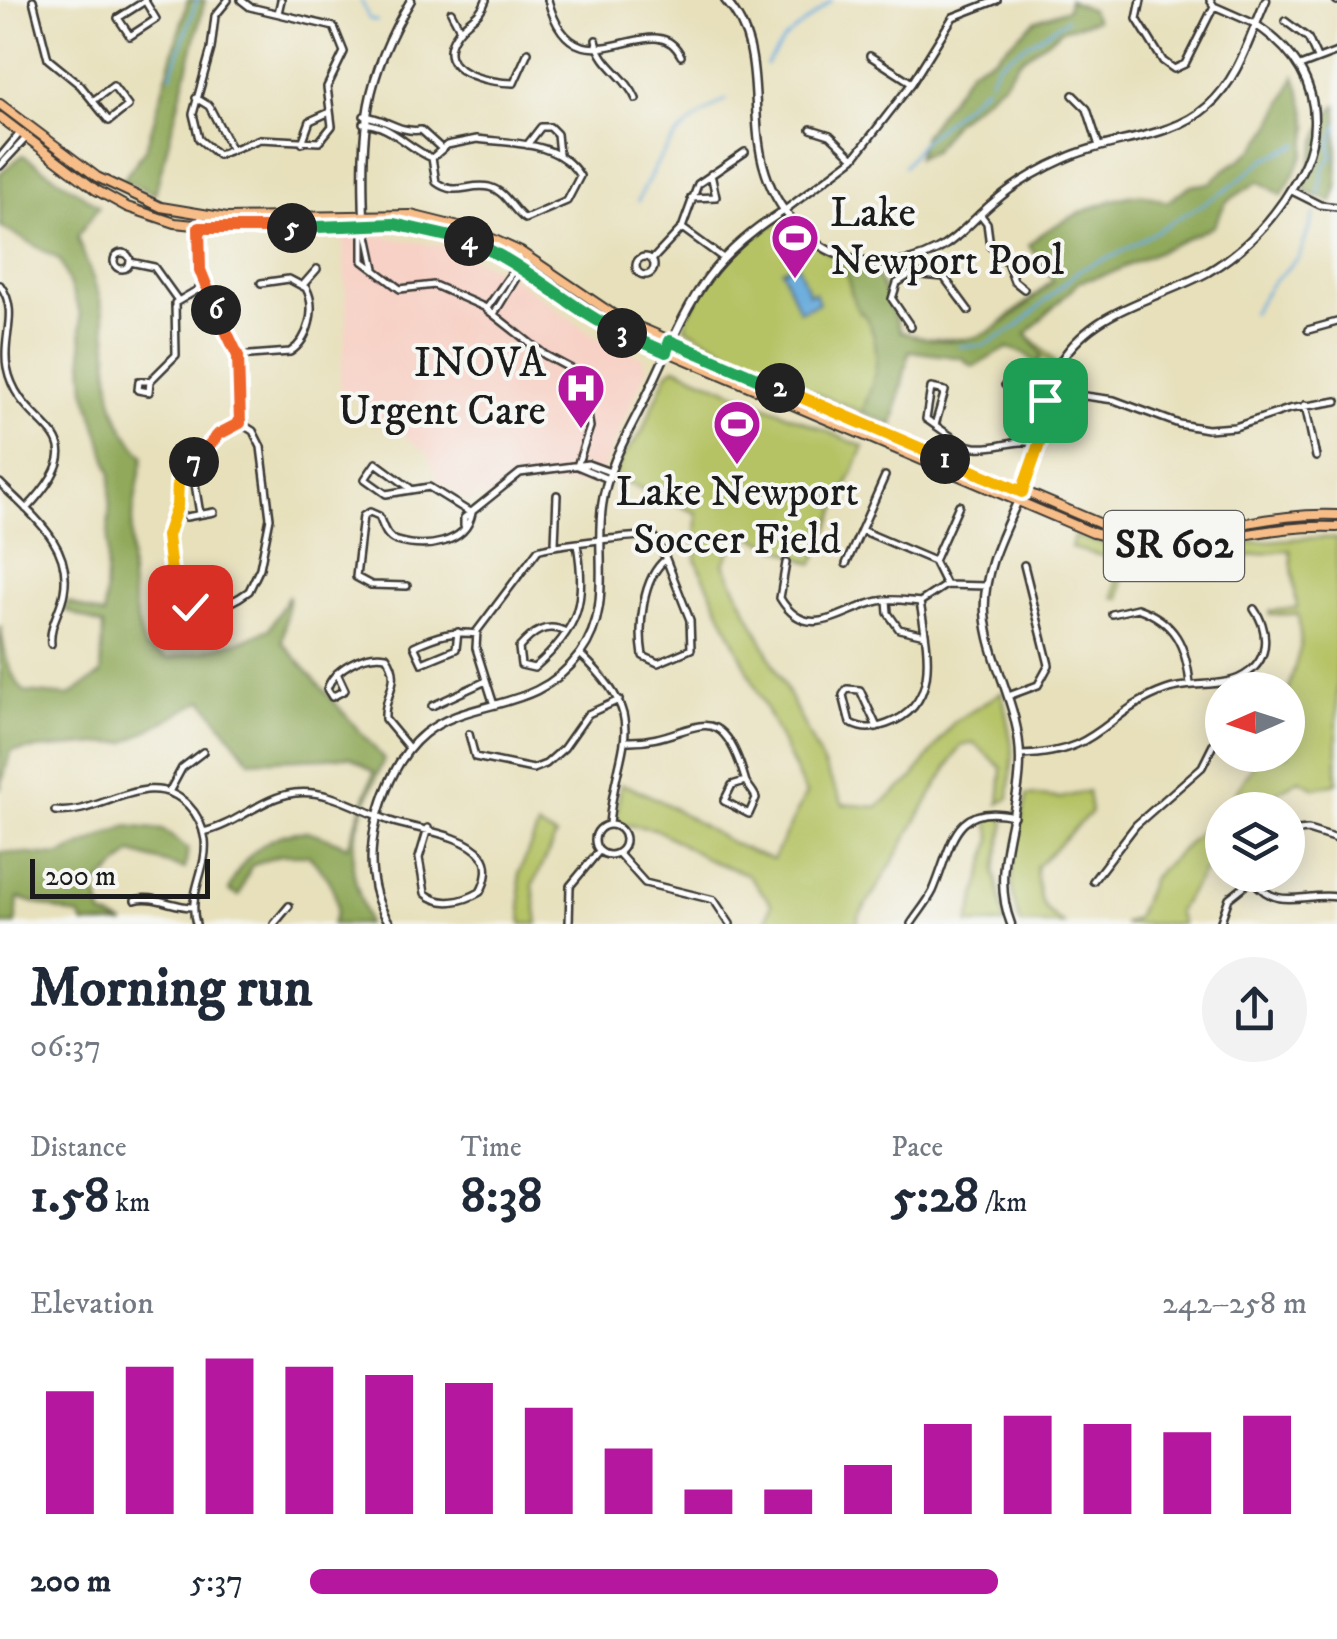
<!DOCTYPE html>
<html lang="en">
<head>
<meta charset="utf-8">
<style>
  :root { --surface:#fff; --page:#f2f2f3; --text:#1f2937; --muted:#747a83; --accent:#b5179e }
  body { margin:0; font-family:"IM FELL DW Pica",serif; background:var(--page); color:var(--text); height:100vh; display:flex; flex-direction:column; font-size:38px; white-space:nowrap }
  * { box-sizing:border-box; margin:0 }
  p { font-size:32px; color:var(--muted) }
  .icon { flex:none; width:55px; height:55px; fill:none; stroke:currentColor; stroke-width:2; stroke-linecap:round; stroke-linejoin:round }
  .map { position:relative; height:924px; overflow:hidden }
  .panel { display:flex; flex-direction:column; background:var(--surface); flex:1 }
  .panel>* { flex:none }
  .needle { width:65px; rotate:267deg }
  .controls { position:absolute; left:1205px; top:672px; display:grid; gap:20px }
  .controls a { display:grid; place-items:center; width:100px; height:100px; border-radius:50%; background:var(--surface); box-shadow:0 5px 25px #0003; font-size:50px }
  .scale { position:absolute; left:30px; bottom:25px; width:180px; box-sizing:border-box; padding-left:10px; border:5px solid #1c1c1c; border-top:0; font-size:28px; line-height:35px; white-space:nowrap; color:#1c1c1c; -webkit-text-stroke:8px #f6f6f2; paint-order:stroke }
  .pin { position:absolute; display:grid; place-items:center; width:85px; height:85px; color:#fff; margin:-42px; border-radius:20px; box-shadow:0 5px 15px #0006 }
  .km { position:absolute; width:50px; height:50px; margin:-25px; border-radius:50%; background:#222; color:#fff; font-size:28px; line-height:50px; text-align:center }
  .round { display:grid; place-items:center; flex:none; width:105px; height:105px; border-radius:52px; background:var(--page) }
  .headline { display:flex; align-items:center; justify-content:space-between; height:170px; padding:0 30px }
  h1 { font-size:55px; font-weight:700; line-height:75px }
  .figures { display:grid; grid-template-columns:repeat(3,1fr); gap:15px; height:170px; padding:10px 30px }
  .figures div { display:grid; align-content:center }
  .figures b { font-size:50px; font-weight:700 }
  .figures small { font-size:28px; font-weight:400 }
  .figures p { font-size:28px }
  .chart { height:280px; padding:20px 30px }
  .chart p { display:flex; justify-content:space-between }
  .chart svg { width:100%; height:180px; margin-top:10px; stroke:var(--accent); stroke-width:6 }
  ul { padding:0 30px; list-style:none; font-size:32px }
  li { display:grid; grid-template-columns:160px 120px 1fr; align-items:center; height:75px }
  li i { height:25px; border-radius:12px; background:var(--accent) }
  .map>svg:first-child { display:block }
</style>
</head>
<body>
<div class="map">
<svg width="1337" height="924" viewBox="0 0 1337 924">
  <rect width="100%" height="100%" fill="#f6f6f2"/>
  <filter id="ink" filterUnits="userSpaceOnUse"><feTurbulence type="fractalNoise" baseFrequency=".01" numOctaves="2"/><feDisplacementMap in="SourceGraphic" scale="20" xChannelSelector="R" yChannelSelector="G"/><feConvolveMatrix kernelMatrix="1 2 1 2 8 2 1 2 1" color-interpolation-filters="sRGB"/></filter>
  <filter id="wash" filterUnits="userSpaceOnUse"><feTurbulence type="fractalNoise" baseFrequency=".0048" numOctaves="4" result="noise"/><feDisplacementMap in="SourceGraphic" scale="40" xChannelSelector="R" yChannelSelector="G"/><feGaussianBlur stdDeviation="2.25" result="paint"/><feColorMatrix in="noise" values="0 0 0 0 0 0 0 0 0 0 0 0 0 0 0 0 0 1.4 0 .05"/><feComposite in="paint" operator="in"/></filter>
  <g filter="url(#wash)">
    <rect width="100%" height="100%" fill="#e7e0bb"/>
    <path fill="#f7d1c6" d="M370 234 441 246 504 271 594 336 643 357 647 369 596 484 517 486 492 506 483 495 469 502 438 481 427 453 339 386 347 322 343 236Z"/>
    <path fill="#b5c365" stroke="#687040" stroke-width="2.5" d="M1309 127 1304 155 1282 195 1259 181 1177 234 1079 282 1026 334 1055 361 1053 366 1021 339 984 351H909L893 425 781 379 685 327C689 294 753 230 784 219L833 256 874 267 901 332 924 339H982L1076 261Z
      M675 367 864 447 813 564 740 531 724 564 843 804 877 807 912 779 953 723 1002 692 1013 751 1009 798 999 804 1002 768 974 743 961 746C924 803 896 862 858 917V924H766L771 903 747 874 711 861 655 829 621 824 616 818 621 784C678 802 712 841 773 859L806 794 696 560 697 513 614 477 623 456 641 434 668 372Z
      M1074 536C1169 566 1243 535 1337 538V783L1315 788 1299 780 1245 810H1224L1260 755H1288V690L1301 645 1298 614 1270 615V611L1297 608 1290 550 1199 563 1124 561 1120 598H1114L1118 560 1071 548Z
      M1088 791 1091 812 1036 867C1038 894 1039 910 1064 924H1021C1001 879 1019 840 1027 795L1061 798Z
      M1222 811V844L1177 912 1182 924H1123L1136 918 1152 878Z
      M987 816H1000L1005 823 995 872 1005 924H968L992 839Z
      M538 827 556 836 533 885 538 924H522L519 873Z"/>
    <path fill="#90a95a" stroke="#56623b" stroke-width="2.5" d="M188 0H205L155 194 123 180 146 148Z
      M1069 0 1091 10 1096 20 1062 30 1019 61 1003 83 954 122 933 151 917 158 924 135 971 68 993 58 1036 20 1067 9Z
      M1295 76C1315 132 1312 144 1282 195L1259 181 1226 202 1214 226 1111 273 1079 282 1026 334 1041 353 1039 365 1024 353 1008 348 973 367 962 358 909 351 893 425 862 412C875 380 884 352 867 319 864 314 859 312 856 307 849 293 850 276 842 261L874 267 901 332C977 355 1000 329 1053 281L1029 245C1047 225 1108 198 1136 195 1146 193 1157 199 1167 202L1189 186 1211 183C1225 166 1233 166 1249 153 1270 137 1284 100 1295 76Z
      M1337 105V187L1332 202 1308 193 1303 187C1312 161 1319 122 1337 105Z
      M23 155 99 206 77 237C85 259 95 281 101 303 118 366 93 401 144 456 129 518 123 587 145 648L168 659 244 640 269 629 289 595 282 642 384 759C371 791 351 830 353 865 354 885 366 910 367 924H332C346 898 325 873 308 855H280L251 866 239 896 229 891C239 859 270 829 309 832 321 834 336 842 348 846L374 772 350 757 250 761 203 700 127 742 11 751 0 790V625C5 651 6 671 25 692L69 696 101 674 103 626 65 610 68 602 104 616 111 473 85 389 80 313 60 260 0 226V173Z
      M127 826 163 830 188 849 185 869 132 853 96 886 102 915 125 924H84L80 916 18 898 16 924H0V852L58 856Z"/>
    <path fill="#68abdd" stroke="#42647c" stroke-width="2.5" d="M797 263 809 294 815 292 819 303 799 311 782 270Z"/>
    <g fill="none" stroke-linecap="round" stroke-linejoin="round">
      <path stroke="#68abdd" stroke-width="2.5" d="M361 0 369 19 377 21
        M766 65 784 40 832 0
        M171 75 197 0
        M990 80 998 63 1067 19
        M904 167 919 145 986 86
        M1319 194 1324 167 1333 156 1330 147 1337 125
        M638 201C663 148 674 129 727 99
        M1252 313 1271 284 1299 257 1314 214
        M959 346H983L1017 327 1079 270 1116 255 1228 189 1265 159 1299 144"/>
    </g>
  </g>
  <g filter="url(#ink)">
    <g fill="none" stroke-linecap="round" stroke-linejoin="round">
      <g stroke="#3a3934" stroke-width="10">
        <path id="minor" d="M33 0 48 59 80 85 109 121 128 106 113 86 94 100
          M144 0 145 1 156 19 130 36 118 18 145 1
          M228 0 215 16 211 49 193 114 199 139 218 155 260 139 319 142 332 126 327 87 344 52 334 27 250 7 241 0
          M486 0C480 18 465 20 456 35 431 72 490 83 514 83L528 52
          M548 0C575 102 655 0 681 56
          M1141 0 1137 19 1163 61 1174 69 1185 64 1214 6 1210 0
          M1336 0 1337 1
          M1214 6 1255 24
          M451 12 460 29
          M278 13 281 0
          M1285 21 1308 38 1317 58
          M596 40C601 66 626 75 636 99
          M870 56 912 83
          M1300 66 1337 52
          M1073 95 1087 109 1099 146
          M196 98 209 106 232 150
          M364 116C387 118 397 133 421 130L442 149
          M363 123C392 125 406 147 432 158
          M811 129 830 135 854 158
          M477 139C516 144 558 141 580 176L567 201 525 219C512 210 506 191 489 187 468 183 456 197 436 182L432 158 447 145Z
          M302 143 310 121 330 112
          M527 145 541 127H550L557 134 559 154
          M0 157 20 133
          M0 166 26 138
          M1290 190 1320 205 1337 207
          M691 198 716 197 711 174
          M785 210 854 158 912 83 953 17 997 0
          M980 214 987 223 990 246 1007 262 1014 281 1024 289
          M201 215 200 270 236 351 240 423
          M366 226 375 268
          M363 227V261L400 289 434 285 484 307 545 355 577 372 583 384 590 427 577 466
          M682 228 723 258
          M114 261a8 8 0 1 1 16 0a8 8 0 1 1-16 0Z
          M636 266a9 9 0 1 1 18 0a9 9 0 1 1-18 0Z
          M652 260 682 228 698 184 745 152
          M130 262 154 267 177 299
          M0 285C20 313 1 337 7 367 20 436 106 425 26 509
          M303 285 317 269
          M487 308 518 264 521 252
          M494 314 529 257
          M911 327 892 299 897 283 911 274 944 277 969 311
          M1308 330 1337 322
          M237 356 290 352C309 340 317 308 306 288L289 279 261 283
          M150 381H139L138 390 149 392 150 381 176 355 175 303 204 286
          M1005 385 1114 400 1179 424 1207 429 1235 427 1289 409 1337 401
          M1305 405 1316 457
          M240 423 253 431 261 447 270 518 260 568 249 591C194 632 163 593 168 535 168 524 176 515 177 505 178 497 175 489 178 481 188 461 218 429 240 423Z
          M935 425 945 391 931 388 926 419C940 428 958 444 975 447 997 450 1017 437 1039 444
          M577 466 608 479
          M187 471 195 484 200 514
          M0 483C29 513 73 544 64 592 61 611 49 624 51 644
          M410 488 376 463 365 479 386 494 429 487 471 513
          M186 517 214 512
          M464 526V518L520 473 588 464 610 472
          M861 530 934 561 946 585
          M555 544 557 495
          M666 559 690 620 691 649 658 663 643 656C638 626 642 578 666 559Z
          M934 561 959 505
          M786 563 780 598C808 645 844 608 879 601 892 598 907 601 920 602
          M846 564 885 476
          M407 586 371 585 356 577 363 516 370 512 379 516C383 526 386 538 397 541 424 549 466 545 472 513
          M887 600 888 613 899 629 925 635
          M920 602 946 585 986 586
          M1112 614 1137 608C1175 621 1186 646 1190 684
          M458 632 456 649 422 663 414 646C438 635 451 631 477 634
          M566 632C546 622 533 632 519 648L521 665 534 668C579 629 587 601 577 544
          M580 654C654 723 616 741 609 824
          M337 673 345 690 332 697 327 689C334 668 365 652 386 656 404 681 383 694 385 719L409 748
          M1011 695 1038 685 1049 665 1024 565
          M493 702 476 648 477 631 538 550C549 545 646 534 654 536L666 559
          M432 706 486 681
          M877 727 860 690 847 689 843 695 850 723C864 730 872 729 887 724 942 705 927 646 920 602
          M469 734 475 757 533 769 546 764 564 748 588 714 619 700
          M626 741C692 744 717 685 745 779 746 785 753 790 756 798L749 814 724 801 732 785 745 781
          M1020 755C1104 753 1102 713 1166 690 1192 680 1227 690 1249 672 1270 657 1268 628 1254 609
          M169 792 182 768 203 752
          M55 811C100 817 149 765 188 805 197 814 203 827 205 840 208 870 187 893 196 924
          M595 840a15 15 0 1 1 30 0a15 15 0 1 1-30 0Z
          M203 832C237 825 261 797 295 793 329 789 359 810 390 821 413 829 466 834 482 856 490 866 486 882 480 892 463 902 440 907 425 893L419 858 428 828
          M1288 832 1308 830 1337 839
          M619 854 645 883 714 900 730 924
          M1253 880C1277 912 1304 892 1337 897
          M1093 881 1136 825 1202 767 1222 727
          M135 900C152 894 173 907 192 907
          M274 924 289 906
          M569 924 570 886 599 851
          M911 924C918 913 927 903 933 891 952 847 952 801 1014 816
          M1220 924 1229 898 1258 875"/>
      </g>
      <g stroke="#3a3934" stroke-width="11">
        <path id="tertiary" d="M725 0C783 63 726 150 797 226 832 264 891 275 937 250 959 238 975 217 995 201 1016 183 1041 169 1066 158 1112 137 1170 140 1208 106 1238 80 1250 36 1266 0
          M364 218C361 129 364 78 411 0
          M390 924C370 894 368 857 376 822 416 665 515 741 580 654 613 609 595 556 602 506 607 468 627 435 644 401 687 313 695 266 785 210
          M1011 924C989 868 1020 817 1020 760 1020 705 989 664 985 613 981 558 1021 506 1036 455 1045 423 1042 391 1061 361 1094 308 1157 300 1208 272 1239 254 1264 229 1284 200 1300 176 1314 153 1314 123 1315 79 1291 48 1255 24"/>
      </g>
      <g stroke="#3a3934" stroke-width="12">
        <path id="primary" d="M0 104 97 177 161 207 227 218 411 215 475 231 521 252 620 319 1101 524C1191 549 1251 511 1337 515
          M0 117 96 190 127 207 175 223 243 230 394 224 473 242 518 264 605 325 1093 533C1192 561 1245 523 1337 527"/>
      </g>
      <use href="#minor" stroke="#fff" stroke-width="5"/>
      <use href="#tertiary" stroke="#fff" stroke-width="6"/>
      <use href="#primary" stroke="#f7bd88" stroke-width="8"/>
    </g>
  </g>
  <g fill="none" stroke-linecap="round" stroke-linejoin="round" filter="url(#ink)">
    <g stroke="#fff" stroke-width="20">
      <path id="split-1" d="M945 459 1022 492 1039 444 1045 400"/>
    </g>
    <g stroke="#fff" stroke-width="20">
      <path id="split-2" d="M780 388 945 459"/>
    </g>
    <g stroke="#fff" stroke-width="20">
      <path id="split-3" d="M622 333 666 352 670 341 780 388"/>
    </g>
    <g stroke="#fff" stroke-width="20">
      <path id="split-4" d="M469 241C526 263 567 308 622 333"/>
    </g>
    <g stroke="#fff" stroke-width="20">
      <path id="split-5" d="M292 228 394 224 469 241"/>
    </g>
    <g stroke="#fff" stroke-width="20">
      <path id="split-6" d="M216 310 200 270 199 228H292"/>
    </g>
    <g stroke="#fff" stroke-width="20">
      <path id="split-7" d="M194 462 219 434 240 423 238 356 216 310"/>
    </g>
    <g stroke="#fff" stroke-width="20">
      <path id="split-8" d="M190 607 182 601 172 580 167 536 177 506 178 481 194 462"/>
    </g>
    <use href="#split-1" stroke="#f5b400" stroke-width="12"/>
    <use href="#split-2" stroke="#f5b400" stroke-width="12"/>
    <use href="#split-3" stroke="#22a559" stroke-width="12"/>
    <use href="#split-4" stroke="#22a559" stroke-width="12"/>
    <use href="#split-5" stroke="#22a559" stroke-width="12"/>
    <use href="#split-6" stroke="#f0652b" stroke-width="12"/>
    <use href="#split-7" stroke="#f0652b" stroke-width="12"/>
    <use href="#split-8" stroke="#f5b400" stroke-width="12"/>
  </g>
  <defs>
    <g id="stadium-pin" transform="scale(2.5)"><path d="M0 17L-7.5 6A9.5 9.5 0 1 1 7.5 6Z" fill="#b5179e" stroke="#f6f6f2"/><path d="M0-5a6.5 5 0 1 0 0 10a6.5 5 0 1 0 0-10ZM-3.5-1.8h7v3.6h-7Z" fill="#fff"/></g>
    <g id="hospital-pin" transform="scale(2.5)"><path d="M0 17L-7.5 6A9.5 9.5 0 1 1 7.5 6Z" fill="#b5179e" stroke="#f6f6f2"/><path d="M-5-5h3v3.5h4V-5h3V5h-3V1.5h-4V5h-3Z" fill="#fff"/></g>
  </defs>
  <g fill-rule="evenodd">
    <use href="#stadium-pin" x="795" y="238"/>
    <use href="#hospital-pin" x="581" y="388"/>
    <use href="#stadium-pin" x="737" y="424"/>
  </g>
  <g text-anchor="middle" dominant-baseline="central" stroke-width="8" stroke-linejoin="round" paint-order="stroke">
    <rect fill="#f6f6f2" stroke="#5d5d5c" stroke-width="2.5" x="1104" y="511" width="140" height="70" rx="8"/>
    <g font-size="40" font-weight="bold" fill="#1c1c1c">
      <text x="1174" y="546">SR 602</text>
    </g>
    <g font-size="42" fill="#1c1c1c" stroke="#f6f6f2" text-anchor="start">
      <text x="830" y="214">Lake<tspan x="830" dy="48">Newport Pool</tspan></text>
      <text x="546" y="364" text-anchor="end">INOVA<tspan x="546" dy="48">Urgent Care</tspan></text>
      <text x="737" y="493" text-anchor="middle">Lake Newport<tspan x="737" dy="48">Soccer Field</tspan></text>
    </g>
  </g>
</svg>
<div class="controls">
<a><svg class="needle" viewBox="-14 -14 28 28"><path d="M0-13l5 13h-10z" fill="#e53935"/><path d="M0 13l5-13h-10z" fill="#747a83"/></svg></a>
<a><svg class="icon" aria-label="layers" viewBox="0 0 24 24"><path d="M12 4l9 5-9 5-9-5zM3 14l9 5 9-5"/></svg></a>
</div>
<div class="scale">200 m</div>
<div class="pin" style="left:1045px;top:400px;background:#1e9e55"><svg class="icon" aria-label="arrive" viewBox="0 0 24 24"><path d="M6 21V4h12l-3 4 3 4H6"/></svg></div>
<div class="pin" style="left:190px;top:607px;background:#d93025"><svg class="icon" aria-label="check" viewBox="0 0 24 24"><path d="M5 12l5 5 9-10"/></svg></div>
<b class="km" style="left:945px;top:459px">1</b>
<b class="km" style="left:780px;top:388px">2</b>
<b class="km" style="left:622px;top:333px">3</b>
<b class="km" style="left:469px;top:241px">4</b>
<b class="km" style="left:292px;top:228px">5</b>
<b class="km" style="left:216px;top:310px">6</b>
<b class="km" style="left:194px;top:462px">7</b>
</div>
<section class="panel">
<div class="headline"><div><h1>Morning run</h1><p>06:37</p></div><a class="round"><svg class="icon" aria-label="share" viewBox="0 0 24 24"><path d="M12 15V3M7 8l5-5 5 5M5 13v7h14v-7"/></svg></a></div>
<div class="figures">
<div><p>Distance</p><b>1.58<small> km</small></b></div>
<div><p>Time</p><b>8:38</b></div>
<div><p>Pace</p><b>5:28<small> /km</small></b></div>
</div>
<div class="chart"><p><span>Elevation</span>242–258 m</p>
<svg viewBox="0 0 160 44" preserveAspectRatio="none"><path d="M5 44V14M15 44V8M25 44V6M35 44V8M45 44V10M55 44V12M65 44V18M75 44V28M85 44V38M95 44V38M105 44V32M115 44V22M125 44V20M135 44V22M145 44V24M155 44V20"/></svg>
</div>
<ul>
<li><b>200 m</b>5:37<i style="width:69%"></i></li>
</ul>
</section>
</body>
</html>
